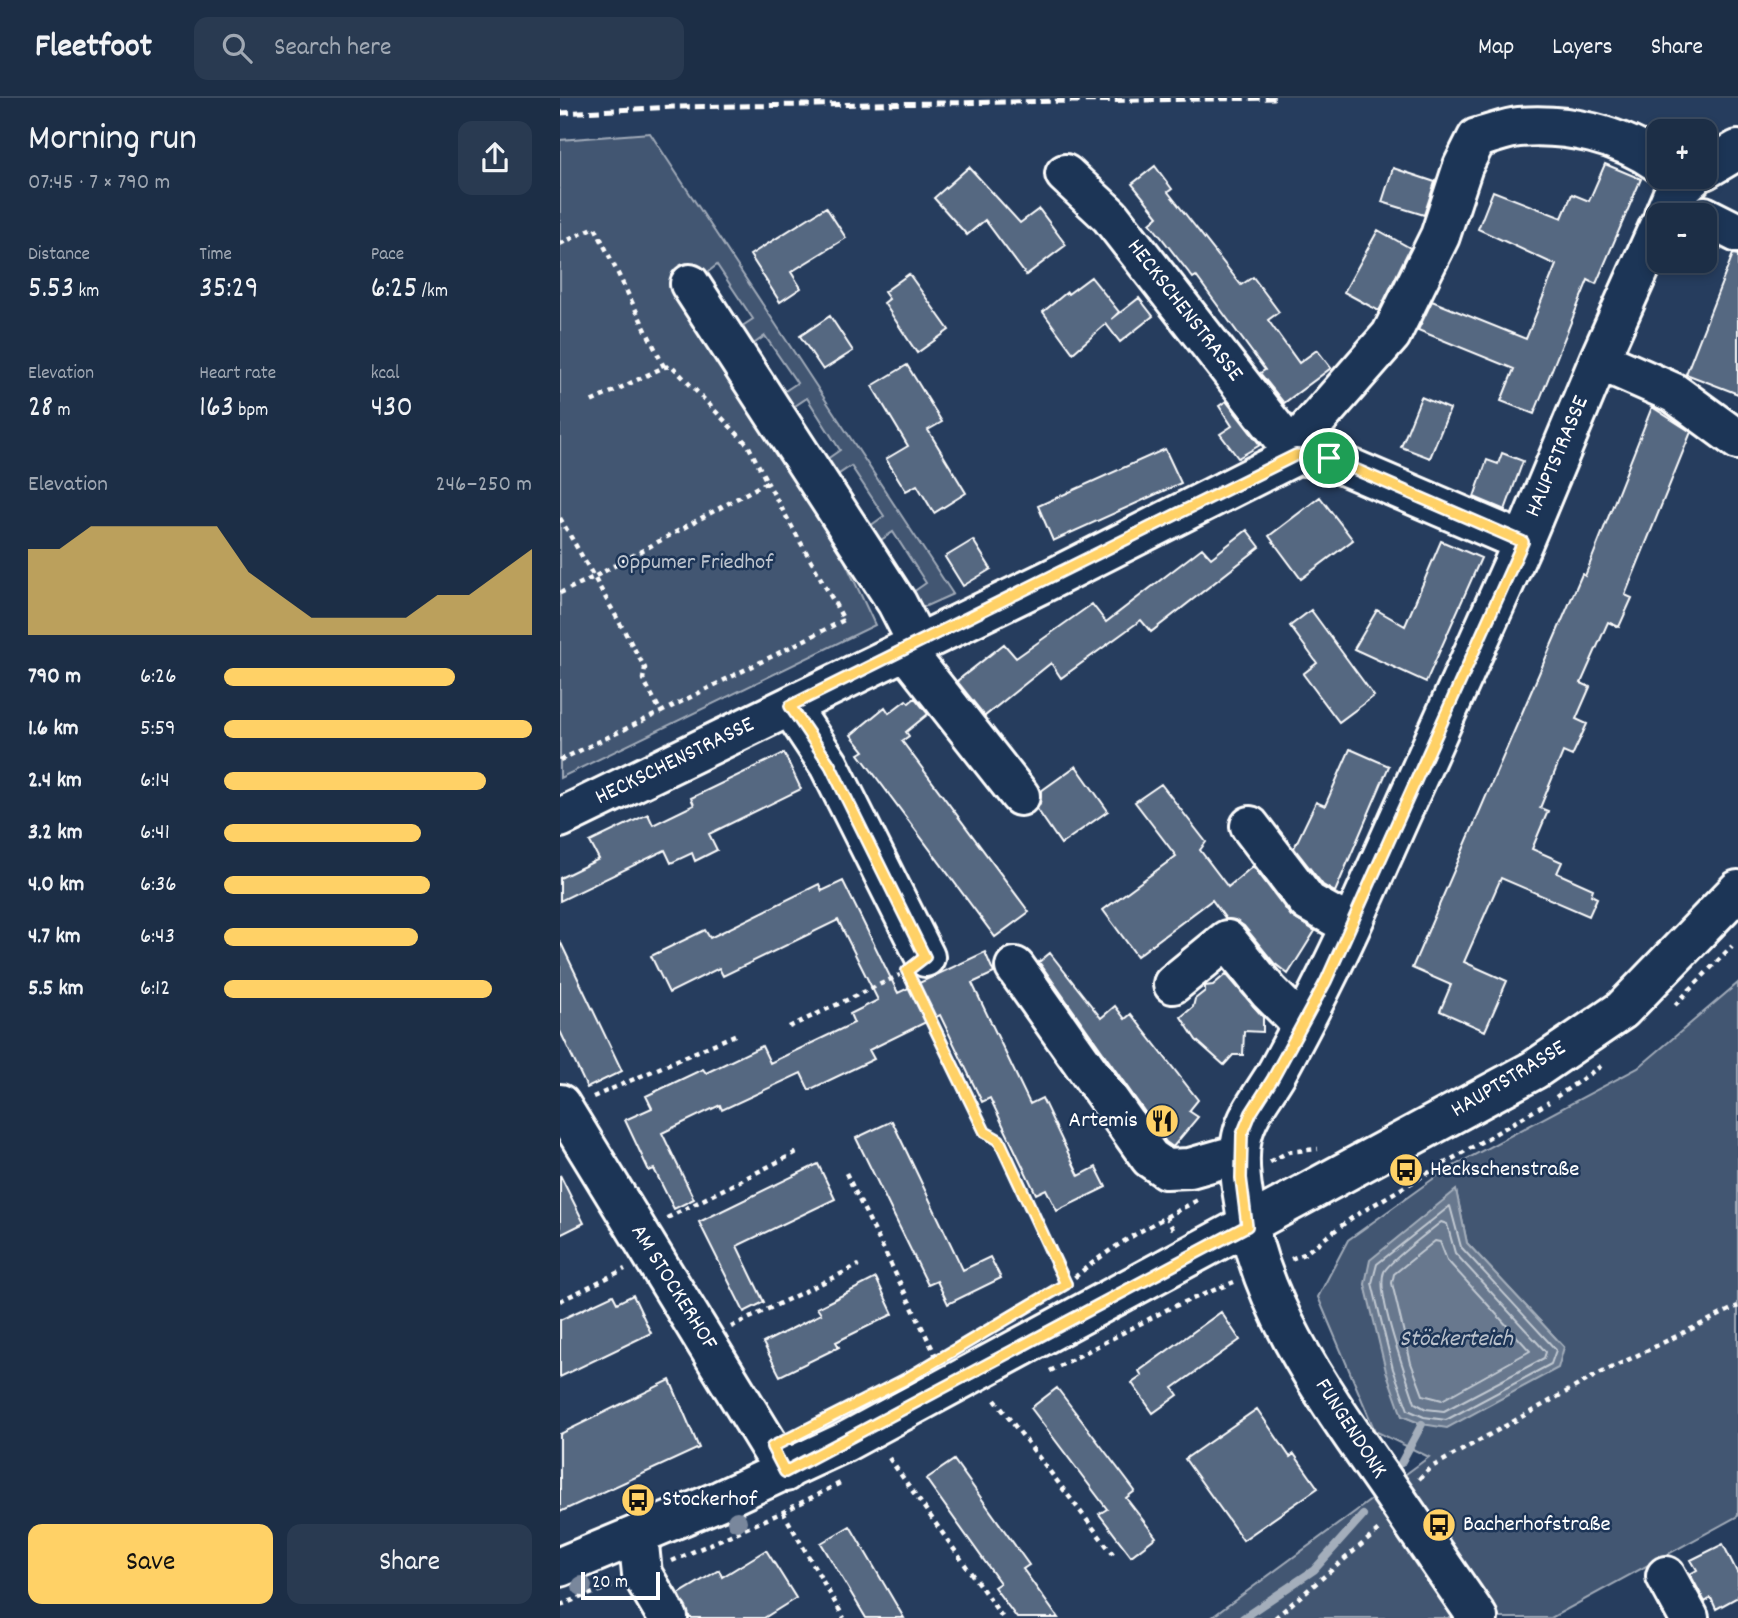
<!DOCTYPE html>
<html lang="en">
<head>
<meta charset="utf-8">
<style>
  :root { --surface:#1c2e46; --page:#293a51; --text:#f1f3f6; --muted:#a0a8b3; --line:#3a4a5f; --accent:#ffd166 }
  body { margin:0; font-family:Dekko,sans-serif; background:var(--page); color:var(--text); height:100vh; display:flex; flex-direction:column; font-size:26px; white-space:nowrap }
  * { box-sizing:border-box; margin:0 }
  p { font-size:23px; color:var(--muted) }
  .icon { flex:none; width:38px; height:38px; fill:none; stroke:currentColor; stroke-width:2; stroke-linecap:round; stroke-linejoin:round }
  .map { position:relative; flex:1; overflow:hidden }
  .drawer { display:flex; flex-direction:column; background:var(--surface); width:560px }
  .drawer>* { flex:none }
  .buttons { position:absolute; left:1087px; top:21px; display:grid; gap:14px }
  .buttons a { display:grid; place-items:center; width:70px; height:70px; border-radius:14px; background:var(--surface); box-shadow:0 4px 10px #0003,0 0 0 2px var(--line); font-size:35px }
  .scale { position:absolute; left:21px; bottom:18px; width:79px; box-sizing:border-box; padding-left:7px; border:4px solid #fff; border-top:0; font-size:19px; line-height:24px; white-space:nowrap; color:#fff; -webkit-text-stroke:5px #1d3557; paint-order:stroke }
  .pin { position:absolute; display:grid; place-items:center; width:60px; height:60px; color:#fff; margin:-30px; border:4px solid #fff; border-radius:50%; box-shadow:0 2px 7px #0007 }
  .round { display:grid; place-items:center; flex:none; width:74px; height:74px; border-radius:14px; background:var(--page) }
  .head { display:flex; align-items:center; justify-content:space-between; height:119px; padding:0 28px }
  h1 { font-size:38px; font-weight:600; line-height:52px }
  .figures { display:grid; grid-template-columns:repeat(3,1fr); gap:10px; height:119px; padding:7px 28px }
  .figures div { display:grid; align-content:center }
  .figures b { font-size:30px; font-weight:600 }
  .figures small { font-size:19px; font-weight:400 }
  .figures p { font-size:19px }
  .chart { height:196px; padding:14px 28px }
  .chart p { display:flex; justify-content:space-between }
  .chart svg { width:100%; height:126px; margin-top:7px; fill:var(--accent); opacity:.7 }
  .primary-button { display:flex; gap:14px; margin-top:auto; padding:14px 28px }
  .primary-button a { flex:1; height:80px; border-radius:14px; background:var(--accent); color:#111; font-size:28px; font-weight:600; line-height:80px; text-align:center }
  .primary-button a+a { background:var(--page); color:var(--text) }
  ul { padding:0 28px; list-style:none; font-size:23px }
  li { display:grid; grid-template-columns:112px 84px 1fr; align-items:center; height:52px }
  li i { height:18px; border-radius:9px; background:var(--accent) }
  header { display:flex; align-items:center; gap:42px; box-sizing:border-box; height:98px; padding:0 35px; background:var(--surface); border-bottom:2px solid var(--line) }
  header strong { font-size:33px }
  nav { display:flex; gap:38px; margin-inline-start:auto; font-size:24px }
  .search { width:490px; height:63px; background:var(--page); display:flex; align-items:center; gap:18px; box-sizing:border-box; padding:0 24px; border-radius:14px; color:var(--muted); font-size:26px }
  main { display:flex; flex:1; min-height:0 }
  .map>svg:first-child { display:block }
</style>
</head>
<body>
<header>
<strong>Fleetfoot</strong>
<div class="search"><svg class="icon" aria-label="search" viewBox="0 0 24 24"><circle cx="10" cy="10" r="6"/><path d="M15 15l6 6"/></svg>Search here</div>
<nav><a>Map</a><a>Layers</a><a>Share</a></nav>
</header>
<main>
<section class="drawer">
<div class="head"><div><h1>Morning run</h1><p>07:45 · 7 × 790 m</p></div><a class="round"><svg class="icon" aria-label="share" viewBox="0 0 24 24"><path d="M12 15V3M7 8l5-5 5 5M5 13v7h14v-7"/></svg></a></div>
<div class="figures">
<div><p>Distance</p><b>5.53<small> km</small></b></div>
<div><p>Time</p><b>35:29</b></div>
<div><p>Pace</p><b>6:25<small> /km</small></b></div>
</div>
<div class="figures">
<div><p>Elevation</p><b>28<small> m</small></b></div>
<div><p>Heart rate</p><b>163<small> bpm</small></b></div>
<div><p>kcal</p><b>430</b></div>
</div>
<div class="chart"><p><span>Elevation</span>246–250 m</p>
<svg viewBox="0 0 160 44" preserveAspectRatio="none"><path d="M0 44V14L10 14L20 6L30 6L40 6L50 6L60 6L70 22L80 30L90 38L100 38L110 38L120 38L130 30L140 30L150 22L160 14V44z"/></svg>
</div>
<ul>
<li><b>790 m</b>6:26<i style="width:75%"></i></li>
<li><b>1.6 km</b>5:59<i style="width:100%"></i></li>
<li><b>2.4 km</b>6:14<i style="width:85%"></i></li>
<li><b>3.2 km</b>6:41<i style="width:64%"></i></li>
<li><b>4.0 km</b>6:36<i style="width:67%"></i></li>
<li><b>4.7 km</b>6:43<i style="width:63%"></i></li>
<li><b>5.5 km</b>6:12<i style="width:87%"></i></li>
</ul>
<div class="primary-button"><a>Save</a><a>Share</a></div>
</section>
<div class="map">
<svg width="1178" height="1520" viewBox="0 0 1178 1520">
  <rect width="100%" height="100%" fill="#263d5e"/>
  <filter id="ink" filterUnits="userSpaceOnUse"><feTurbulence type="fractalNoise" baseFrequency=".0143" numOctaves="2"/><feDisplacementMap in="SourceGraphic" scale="14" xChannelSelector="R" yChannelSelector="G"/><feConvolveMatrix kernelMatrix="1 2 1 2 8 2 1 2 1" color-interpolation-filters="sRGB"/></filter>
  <g filter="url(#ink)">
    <path fill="#425672" stroke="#a0aab8" stroke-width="2" fill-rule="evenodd" d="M90 35 393 496 355 513 346 499 366 485 333 434 312 448 303 433 324 418 291 368 270 382 260 366 280 352 247 300 226 314 216 299 237 285 205 238 185 252 173 234 193 221 157 167 140 180 292 458 285 463 315 527 0 680V42Z
      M1178 885V1418L991 1520H651L869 1359 815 1333 758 1199 788 1142 884 1073 1078 970ZM896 1093 907 1145 1004 1249 862 1326 842 1318 805 1186Z"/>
    <path fill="#67788e" stroke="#a4aebb" stroke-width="2" d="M896 1092 907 1145 1004 1249 998 1270 887 1330 862 1326 842 1318 826 1273 805 1186 810 1162Z"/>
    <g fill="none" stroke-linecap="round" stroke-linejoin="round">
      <path stroke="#c2c9d2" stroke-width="2" d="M890 1108 901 1149 996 1252 991 1266 886 1322 864 1319 848 1312 833 1271 812 1185 817 1166Z
        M881 1124 887 1126 895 1155 986 1254 984 1260 884 1313 866 1311 855 1305C847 1280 815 1195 824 1174 828 1164 870 1133 881 1124Z
        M875 1143 880 1144 887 1162 970 1253 882 1302 863 1297 851 1265 832 1185 834 1176Z"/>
      <path stroke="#a4aebb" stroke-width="8" d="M841 1365 862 1326
        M683 1520 754 1472 803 1417"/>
    </g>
    <path fill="#556781" stroke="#fff" stroke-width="2" d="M1045 66 1081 81 1036 186 1028 182 974 316 941 303 954 271 858 232 872 203 966 241 996 167 918 131 933 93 1002 120 1012 96 1029 103Z
      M595 68 612 91 608 94 681 187 693 179 719 214 708 222 739 265 757 252 771 270 724 305 700 275 705 272 636 178 633 180 590 125 598 118 572 86Z
      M409 69 460 125 479 111 506 147 466 177 425 122 407 137 374 100Z
      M833 70 875 84 864 117 822 104Z
      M266 109 286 140 231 174 241 190 220 204 190 157Z
      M818 132 850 150 819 213 784 194Z
      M1173 156 1178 157V296L1126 276Z
      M349 176 389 232 357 255 324 205 329 201 324 194Z
      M531 179 559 214 552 221 579 200 593 218 560 244 546 226 513 255 483 214 507 194 508 196Z
      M270 218 293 253 263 272 240 238Z
      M347 267 382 324 368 332 406 395 374 415 357 387 346 393 326 361 348 348 312 288Z
      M861 299 890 311 870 360 841 349Z
      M666 303 700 347 678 360 660 336 672 328 659 308Z
      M1092 309 1131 334 1065 497 1072 500 1059 529 1048 524 1021 585 1030 589 1016 621 1027 626 1012 658 1003 654 980 710 988 713 972 751 1002 764 997 775 1033 791 1031 797 1037 800 1029 818 941 780 904 864 947 883 925 933 880 913 891 887 852 870 968 601 1022 476 1025 478Z
      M605 351 621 385 493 443 478 408Z
      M942 355 963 363 945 412 914 399 927 362 938 366Z
      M760 399 793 442 741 481 709 438Z
      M687 432 700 449 591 534 581 522 501 580 491 565 425 618 397 583 444 546 456 560 532 506 546 524 642 450 651 460Z
      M413 442 431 471 403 488 385 459Z
      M881 443 921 460 866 584 794 551 817 512 845 528Z
      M751 512 814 598 779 624 743 576 757 565 730 528Z
      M355 600 368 616 346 634 349 638 342 643 469 814 435 839 299 656 304 653 291 637 325 609 329 615 346 602 349 605Z
      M790 651 829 668 775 794 763 787 734 750 756 704 765 708Z
      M224 655 241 691 149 736 157 752 135 763 132 755 111 765 105 752 0 803V780L39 761 30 744 88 716 93 727 134 707 131 700Z
      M516 668 548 713 501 746 477 711 480 705 481 693Z
      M601 686 646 744 640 752 668 789 693 768 731 818 755 833 728 876 714 865 684 828 675 822 666 821 652 802 577 858 543 812 616 758 575 704Z
      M283 783 338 895 425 854 434 875 412 885 470 1006 482 1000 519 1078 536 1069 546 1089 497 1113 486 1091 476 1096 430 1000 422 1004 380 917 309 952 314 961 249 992 241 975 162 1012 160 1007 102 1035 134 1101 114 1111 94 1071 89 1073 65 1022 92 1010 86 998 143 971 146 975 202 948 210 965 294 925 290 916 318 902 278 822 163 878 159 870 109 895 91 858 145 832 150 840 259 786 262 793Z
      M0 843 62 973 27 990 0 933Z
      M490 855 541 920 555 908 565 921 571 916 638 1002 629 1013 638 1019 613 1049 606 1044 479 864Z
      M666 876 703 919V934L684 933 683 957H673L664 967 636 942 621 919 633 909 635 901 645 893V888L653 887Z
      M332 1023 403 1172 430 1159 441 1180 388 1206 377 1183 368 1187 296 1040Z
      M258 1066 275 1101 177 1148 204 1204 184 1214 139 1124Z
      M0 1077 24 1125 0 1137Z
      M316 1180 333 1216 276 1244 279 1249 220 1278 203 1245 261 1216 257 1210Z
      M53 1197 57 1205 73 1197 91 1235 0 1279V1222Z
      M661 1214 680 1242 613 1290 618 1297 593 1315 572 1285 582 1278 579 1273Z
      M110 1282 139 1350 0 1414V1336Z
      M497 1290 575 1393 566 1400 596 1439 571 1458 539 1416 547 1411 471 1310Z
      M697 1311 730 1359 734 1356 758 1390 683 1442 625 1361Z
      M394 1362 469 1467 463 1471 498 1520H457L434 1489 440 1485 366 1381Z
      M290 1428 344 1520H306L261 1445Z
      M1163 1446 1178 1476V1499L1156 1511 1151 1500 1145 1504 1130 1476 1137 1472 1131 1462Z
      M206 1452 236 1500 204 1520H130L119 1496 159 1472 162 1479Z"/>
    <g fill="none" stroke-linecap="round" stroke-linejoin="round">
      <g stroke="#fff" stroke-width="44">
        <path id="minor" d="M1144 72 1178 52
          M505 76 550 118 736 357 746 334 831 237 880 138 903 68 917 40C931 37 946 30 959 29 1007 25 1060 37 1099 65
          M1104 117 1112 98 1133 79
          M1144 118 1178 135
          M130 186 337 505 358 546
          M1039 262 1114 295 1178 342
          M345 552 460 698
          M230 608 269 667 365 859
          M0 720 489 482 736 357 769 361 963 444
          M690 728 748 804 791 828
          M455 869 590 1060 606 1071 630 1070 679 1056
          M613 886 667 842 709 894 742 927
          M0 1006 225 1374
          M78 1437 82 1476 108 1520
          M1106 1478 1129 1520
          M918 1520C891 1481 864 1441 837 1402 773 1309 698 1212 683 1097 680 1078 678 1058 682 1039 687 1015 705 995 717 974 743 926 768 878 791 828L963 444 1039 262 1099 128"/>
      </g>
      <g stroke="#fff" stroke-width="44">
        <path id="major" d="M0 1469 161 1402 285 1344 974 972 1062 912 1178 792"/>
      </g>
      <path stroke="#fff" stroke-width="4.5" stroke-dasharray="5 5" stroke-linecap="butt" d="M0 146 35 129 104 269 31 304
        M0 420 34 479 207 384 188 347 112 268 104 269
        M0 495 34 479 85 570 83 581 101 614 284 522 207 384
        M0 662 101 614
        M353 887 425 1034 439 1042 506 1186
        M1115 907 1172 848
        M229 929 340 877
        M33 999 177 936
        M996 999 1041 968
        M710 1064 728 1054 758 1051
        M286 1075 376 1258
        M606 1118 614 1133
        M107 1120 237 1054
        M731 1161 744 1156 793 1119 989 1004
        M507 1186C547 1150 590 1127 638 1102
        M0 1203 65 1171
        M171 1229 299 1167
        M490 1273 610 1210 674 1184
        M435 1302 553 1456
        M329 1360 443 1520
        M859 1381 870 1370 1033 1279 1178 1208
        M223 1414 284 1520
        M112 1463 223 1414 284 1383
        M0 1507 55 1487
        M715 1520 820 1431"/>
      <use href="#minor" stroke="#1d3557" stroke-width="38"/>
      <use href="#major" stroke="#1d3557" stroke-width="38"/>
      <path stroke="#fff" stroke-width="5" stroke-dasharray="10 5" stroke-linecap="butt" d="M0 15 113 9 715 0"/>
    </g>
    <g fill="#79879c">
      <circle cx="177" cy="1423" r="10"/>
      <circle cx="22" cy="1488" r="10"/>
    </g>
  </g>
  <g fill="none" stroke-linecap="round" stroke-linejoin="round" filter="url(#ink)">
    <g stroke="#fff" stroke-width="14">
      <path id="route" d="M736 357 769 360 963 444 766 883 712 982 691 1015 682 1037 681 1080 687 1128 225 1374 212 1349 344 1282 506 1186 439 1042 425 1034 347 873 365 859 270 667 230 608Z"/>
    </g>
    <use href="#route" stroke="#ffd166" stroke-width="9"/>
  </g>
  <defs>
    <g id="restaurant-disc" transform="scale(1.75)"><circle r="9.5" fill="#ffd166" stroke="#1d3557"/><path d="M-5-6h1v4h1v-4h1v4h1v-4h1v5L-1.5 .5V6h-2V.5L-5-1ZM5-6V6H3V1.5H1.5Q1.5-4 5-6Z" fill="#111"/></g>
    <g id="bus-disc" transform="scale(1.75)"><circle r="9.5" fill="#ffd166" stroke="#1d3557"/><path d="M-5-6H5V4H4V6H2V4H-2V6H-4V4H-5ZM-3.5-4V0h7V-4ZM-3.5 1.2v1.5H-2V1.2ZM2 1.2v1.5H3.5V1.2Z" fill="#111"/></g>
  </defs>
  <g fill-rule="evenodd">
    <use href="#restaurant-disc" x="602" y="1023"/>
    <use href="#bus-disc" x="846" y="1072"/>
    <use href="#bus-disc" x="78" y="1402"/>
    <use href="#bus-disc" x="879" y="1427"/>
  </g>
  <g text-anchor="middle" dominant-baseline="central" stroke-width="5" stroke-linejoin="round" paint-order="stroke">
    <g font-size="23" fill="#fff" stroke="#1d3557">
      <text transform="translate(624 213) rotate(52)">HECKSCHENSTRASSE</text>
      <text transform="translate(998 359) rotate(-67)">HAUPTSTRASSE</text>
      <text transform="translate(115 664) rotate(-26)">HECKSCHENSTRASSE</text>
      <text transform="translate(949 982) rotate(-31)">HAUPTSTRASSE</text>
      <text transform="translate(113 1190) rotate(58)">AM STOCKERHOF</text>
      <text transform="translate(790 1331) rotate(57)">FUNGENDONK</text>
    </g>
    <g font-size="23" fill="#bdc4ce" stroke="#1d3557">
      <text x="135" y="465">Oppumer Friedhof</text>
    </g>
    <g font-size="23" fill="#fff" stroke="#1d3557" text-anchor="start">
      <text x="578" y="1023" text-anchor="end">Artemis</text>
      <text x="870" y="1072">Heckschenstraße</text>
      <text x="102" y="1402">Stockerhof</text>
      <text x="903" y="1427">Bacherhofstraße</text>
    </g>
    <g font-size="24" font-style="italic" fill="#bbc2cc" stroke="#1d3557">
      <text x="896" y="1242">Stöckerteich</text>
    </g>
  </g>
</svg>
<div class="buttons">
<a>+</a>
<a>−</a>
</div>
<div class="scale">20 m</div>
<div class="pin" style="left:769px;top:360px;background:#1e9e55"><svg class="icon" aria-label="arrive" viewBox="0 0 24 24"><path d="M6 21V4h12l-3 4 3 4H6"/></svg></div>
</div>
</main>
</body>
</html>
